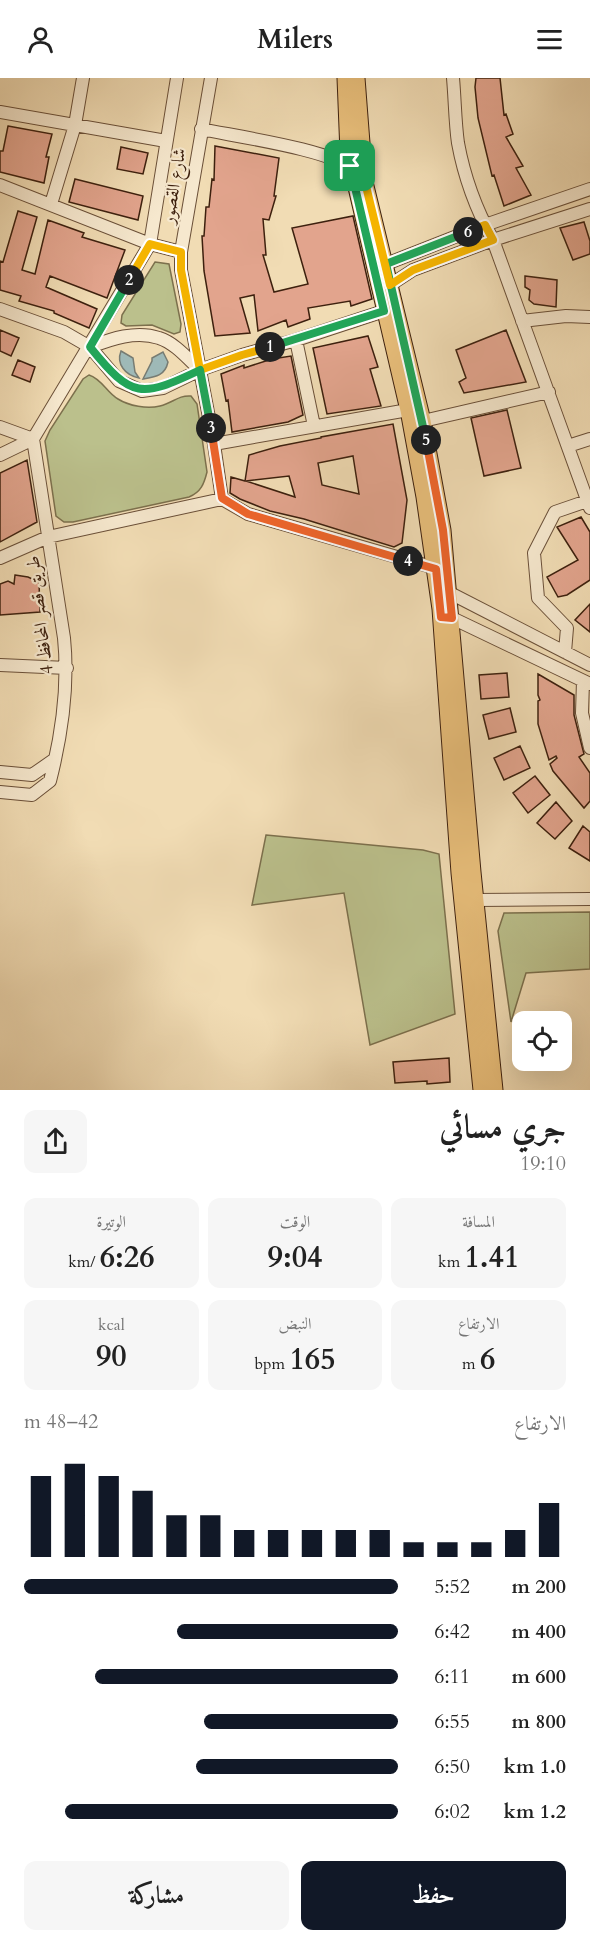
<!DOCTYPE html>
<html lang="ar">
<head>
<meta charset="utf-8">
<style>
  :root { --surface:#fff; --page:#f6f6f6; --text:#222; --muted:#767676; --accent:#111827 }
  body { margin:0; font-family:Cardo,Amiri,serif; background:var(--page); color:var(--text); direction:rtl; height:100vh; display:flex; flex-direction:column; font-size:22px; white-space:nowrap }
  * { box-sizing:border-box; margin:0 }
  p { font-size:20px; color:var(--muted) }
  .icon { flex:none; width:33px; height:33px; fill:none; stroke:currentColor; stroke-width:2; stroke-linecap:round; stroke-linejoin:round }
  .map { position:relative; height:1012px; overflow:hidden; direction:ltr }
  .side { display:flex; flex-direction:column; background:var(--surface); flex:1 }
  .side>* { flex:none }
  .buttons { position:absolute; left:512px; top:933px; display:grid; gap:12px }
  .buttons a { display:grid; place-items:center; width:60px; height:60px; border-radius:12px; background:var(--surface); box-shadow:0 6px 24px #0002; font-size:30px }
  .pin { position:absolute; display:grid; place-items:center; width:51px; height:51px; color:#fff; margin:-26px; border-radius:12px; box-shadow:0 3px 9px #0006 }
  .km { position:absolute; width:30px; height:30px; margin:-15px; border-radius:50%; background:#222; color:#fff; font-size:16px; line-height:30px; text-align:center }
  .round { display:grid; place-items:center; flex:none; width:63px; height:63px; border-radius:12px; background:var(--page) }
  .head { display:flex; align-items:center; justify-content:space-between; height:102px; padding:0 24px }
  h1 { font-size:33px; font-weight:700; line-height:45px }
  .metrics { display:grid; grid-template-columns:repeat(3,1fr); gap:9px; height:102px; padding:6px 24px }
  .metrics div { display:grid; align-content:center; border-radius:12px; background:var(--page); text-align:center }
  .metrics b { font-size:30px; font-weight:700 }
  .metrics small { font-size:16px; font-weight:400 }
  .metrics p { font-size:16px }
  .chart { height:168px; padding:12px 24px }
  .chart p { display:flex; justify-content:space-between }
  .chart svg { width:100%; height:108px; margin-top:6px; stroke:var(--accent); stroke-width:6 }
  .primary-button { display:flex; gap:12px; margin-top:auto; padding:12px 24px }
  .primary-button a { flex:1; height:69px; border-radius:12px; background:var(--accent); color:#fff; font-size:24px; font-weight:700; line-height:69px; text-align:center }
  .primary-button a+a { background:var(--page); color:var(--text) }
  ul { padding:0 24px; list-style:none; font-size:20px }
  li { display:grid; grid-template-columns:96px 72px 1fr; align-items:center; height:45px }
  li i { height:15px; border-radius:8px; background:var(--accent) }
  header { display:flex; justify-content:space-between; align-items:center; height:78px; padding:0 24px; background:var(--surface); font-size:27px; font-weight:700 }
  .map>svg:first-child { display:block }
</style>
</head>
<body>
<header><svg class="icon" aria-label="menu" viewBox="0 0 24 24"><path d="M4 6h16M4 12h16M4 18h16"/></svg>Milers<svg class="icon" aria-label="person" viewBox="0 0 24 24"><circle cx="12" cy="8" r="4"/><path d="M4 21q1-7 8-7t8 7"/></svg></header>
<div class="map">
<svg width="590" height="1012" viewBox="0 0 590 1012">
  <rect width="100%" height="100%" fill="#f1dcb4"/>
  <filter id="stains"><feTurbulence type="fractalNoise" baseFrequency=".00333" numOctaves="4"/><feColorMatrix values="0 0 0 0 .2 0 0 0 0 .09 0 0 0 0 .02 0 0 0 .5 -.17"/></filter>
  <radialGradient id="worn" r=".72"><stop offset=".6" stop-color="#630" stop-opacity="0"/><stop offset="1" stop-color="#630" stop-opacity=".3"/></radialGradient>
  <path fill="#bbc08c" stroke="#7c704d" stroke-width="1.5" d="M155 184 169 186 181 246 180 254 174 256 152 247 126 248 121 245 122 237Z
    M89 297C102 301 107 315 118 321 129 328 147 331 160 328 173 325 178 317 191 318L197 326 207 394C204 406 201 414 189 419L73 444H64L56 438 45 363 50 352 83 301Z
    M266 757 423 772 439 776 455 936 370 967 344 815 252 827Z
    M590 834V891L526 895 511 944 498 853 504 835Z"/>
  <path fill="#9eb9b7" stroke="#777c73" stroke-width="1.5" d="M121 273 133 280 135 294 139 300C125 297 116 286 121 273Z
    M163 274 168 284C165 298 155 299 143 301L152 283V280Z"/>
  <path fill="#e2a48d" stroke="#3d200e" stroke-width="1.5" fill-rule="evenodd" d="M476 0H500L504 37 506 36 513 56 506 59 523 88 516 90 531 117 504 128 494 97 492 98 478 40 475 9Z
    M8 48 52 56 46 79H49L44 105 0 94V73H3Z
    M215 68 279 80 274 118H276L269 142 263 141 266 177H263L274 214 308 206 292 150 353 138 372 221 351 228 350 223 308 230 310 241 288 249 286 242 258 253 254 217 240 220 250 255 215 258 204 193 202 158H204L206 129H209L212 101 214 102Z
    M121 69 148 75 143 96 117 91Z
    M75 101 143 118 138 142 69 124Z
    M18 133 37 139 22 192 35 196 48 142 84 155 82 159 125 172 107 220 50 198 46 209 97 231 89 250 54 235V233L19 223 21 218 0 212V183L3 184Z
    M584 144 590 163V176L573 182 560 150Z
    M525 198 557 202 556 229 534 226 529 222 530 212 525 209Z
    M0 252 19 260 11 278 0 273Z
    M506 252 526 304 464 315 459 304 466 300 456 272Z
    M368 258 378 289 370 291 381 328 327 336 313 270Z
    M291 278 303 337 288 344 232 354 228 322 226 323 221 296 244 287V290L272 281Z
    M18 282 35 289 30 304 12 297Z
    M507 332 521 390 484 398 471 340Z
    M393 346 407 422 402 465 394 469 304 441 270 433 240 421 230 415 231 399 245 403 249 377 280 368 321 360V359ZM353 378 359 416 322 407 318 385ZM289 398 295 419 246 403Z
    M27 382 37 444 0 464V395Z
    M581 439 590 454V502L567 517 558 519 547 499 578 482 557 449Z
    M15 497 28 499 39 504 40 534 0 537V506L8 503 14 506Z
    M590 526V554L575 542Z
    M507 595 509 619 481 621 479 597Z
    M538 596 574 617V637L584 676 579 679 590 695V723L584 730 553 693 550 686 557 680 556 678 549 682 538 646V623L540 622 538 617Z
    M510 630 516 654 489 661 483 637Z
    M520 668 530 690 504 702 494 680Z
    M535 698 550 717 528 735 513 715Z
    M556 724 572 743 555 761 537 745Z
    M583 748 590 754V783L569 770Z
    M449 980 450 1004 427 1006V1003L395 1005 393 984Z"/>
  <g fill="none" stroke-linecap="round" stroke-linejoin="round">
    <g stroke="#6a4f38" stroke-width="14">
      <path id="minor" d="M211 0 181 174V192L214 366 222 421 248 436 442 492
        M453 0C455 22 455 44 458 65 464 98 477 133 493 162L590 430
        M0 34 166 63
        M201 51C233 58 335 72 355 93
        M0 107 150 166 181 174
        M51 126 75 47 83 0
        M381 194 386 186 485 147 590 111
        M0 231 64 254 90 269
        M522 243 566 238 590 239
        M296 262 314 348
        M200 292C188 281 175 265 159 260 136 252 111 261 90 269L119 303 142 313 163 310 200 292 242 277 296 262 384 233 387 227 390 207 413 192 493 162 590 131
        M423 343 549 314
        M0 349 33 361 64 560C69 609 62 656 50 703L32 717 0 714
        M214 366 408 332
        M568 368 590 361
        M0 377 33 361 150 166 177 0
        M0 480 48 459 222 421
        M441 514 450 515 590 587
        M445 540H452L590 606
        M565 574 567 550 538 520 534 475 555 434 587 423
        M0 587 67 590
        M583 603 582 635 590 670
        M0 694 32 697 55 681
        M475 822 590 821"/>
    </g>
    <g stroke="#3d200e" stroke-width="17">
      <path id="major" d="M345 0 348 75 408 332 424 419 440 531 459 795 481 1012
        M357 0 365 104 423 343 443 452 473 794 495 1012"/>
    </g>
    <use href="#minor" stroke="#f6e8ce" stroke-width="12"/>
    <use href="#major" stroke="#e8be7a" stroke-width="15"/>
  </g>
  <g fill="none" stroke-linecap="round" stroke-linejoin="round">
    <g stroke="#fff" stroke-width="12">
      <path id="split-1" d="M270 269 384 233 350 88"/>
    </g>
    <g stroke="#fff" stroke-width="12">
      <path id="split-2" d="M129 202 150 166 181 174V192L200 292 242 277 270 269"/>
    </g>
    <g stroke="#fff" stroke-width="12">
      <path id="split-3" d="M129 202 90 269C132 321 141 320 200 292L211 350"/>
    </g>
    <g stroke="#fff" stroke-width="12">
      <path id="split-4" d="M211 350 222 420 248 436 408 483"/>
    </g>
    <g stroke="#fff" stroke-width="12">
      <path id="split-5" d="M408 483 436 491 441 539 452 540 443 452 426 362"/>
    </g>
    <g stroke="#fff" stroke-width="12">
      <path id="split-6" d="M426 362 386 186 468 154"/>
    </g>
    <g stroke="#fff" stroke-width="12">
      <path id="split-7" d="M350 88 365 104 390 207 413 192 493 162 485 147 468 154"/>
    </g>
    <use href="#split-1" stroke="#22a559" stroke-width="8"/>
    <use href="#split-2" stroke="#f5b400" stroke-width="8"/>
    <use href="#split-3" stroke="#22a559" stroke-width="8"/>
    <use href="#split-4" stroke="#f0652b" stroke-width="8"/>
    <use href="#split-5" stroke="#f0652b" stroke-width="8"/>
    <use href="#split-6" stroke="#22a559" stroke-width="8"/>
    <use href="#split-7" stroke="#f5b400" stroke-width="8"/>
  </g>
  <g text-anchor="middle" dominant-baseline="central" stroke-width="4.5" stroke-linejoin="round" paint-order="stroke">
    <g font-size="18" fill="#3d200e" stroke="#f6e8ce">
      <text transform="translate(174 108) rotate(-81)">شارع القصور</text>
      <text transform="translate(40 537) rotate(-97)">طريق قصر المحافظ 4</text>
    </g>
  </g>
  <rect width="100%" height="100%" filter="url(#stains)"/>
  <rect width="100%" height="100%" fill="url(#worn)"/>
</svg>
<div class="buttons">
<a><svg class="icon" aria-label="locate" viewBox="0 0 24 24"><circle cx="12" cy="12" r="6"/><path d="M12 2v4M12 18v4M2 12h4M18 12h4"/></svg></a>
</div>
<div class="pin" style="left:350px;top:88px;background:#1e9e55"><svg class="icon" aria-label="arrive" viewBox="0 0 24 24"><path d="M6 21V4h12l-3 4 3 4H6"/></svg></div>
<b class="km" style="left:270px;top:269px">1</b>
<b class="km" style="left:129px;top:202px">2</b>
<b class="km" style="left:211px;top:350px">3</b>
<b class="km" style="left:408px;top:483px">4</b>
<b class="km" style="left:426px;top:362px">5</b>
<b class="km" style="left:468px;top:154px">6</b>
</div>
<section class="side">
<div class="head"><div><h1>جري مسائي</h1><p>19:10</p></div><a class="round"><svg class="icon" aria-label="share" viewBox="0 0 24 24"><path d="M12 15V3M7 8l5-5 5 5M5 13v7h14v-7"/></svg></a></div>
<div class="metrics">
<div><p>المسافة</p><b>1.41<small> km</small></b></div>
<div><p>الوقت</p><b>9:04</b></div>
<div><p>الوتيرة</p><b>6:26<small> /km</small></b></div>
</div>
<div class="metrics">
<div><p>الارتفاع</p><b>6<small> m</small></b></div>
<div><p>النبض</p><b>165<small> bpm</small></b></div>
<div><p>kcal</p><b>90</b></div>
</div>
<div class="chart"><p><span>الارتفاع</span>42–48 m</p>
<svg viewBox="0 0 160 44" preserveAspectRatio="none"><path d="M5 44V11M15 44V6M25 44V11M35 44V17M45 44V27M55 44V27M65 44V33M75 44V33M85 44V33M95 44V33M105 44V33M115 44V38M125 44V38M135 44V38M145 44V33M155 44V22"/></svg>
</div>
<ul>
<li><b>200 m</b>5:52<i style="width:100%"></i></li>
<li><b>400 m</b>6:42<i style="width:59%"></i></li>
<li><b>600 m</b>6:11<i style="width:81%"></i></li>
<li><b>800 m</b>6:55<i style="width:52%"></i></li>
<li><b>1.0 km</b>6:50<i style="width:54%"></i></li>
<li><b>1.2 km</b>6:02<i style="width:89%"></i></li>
</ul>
<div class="primary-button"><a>حفظ</a><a>مشاركة</a></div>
</section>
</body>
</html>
